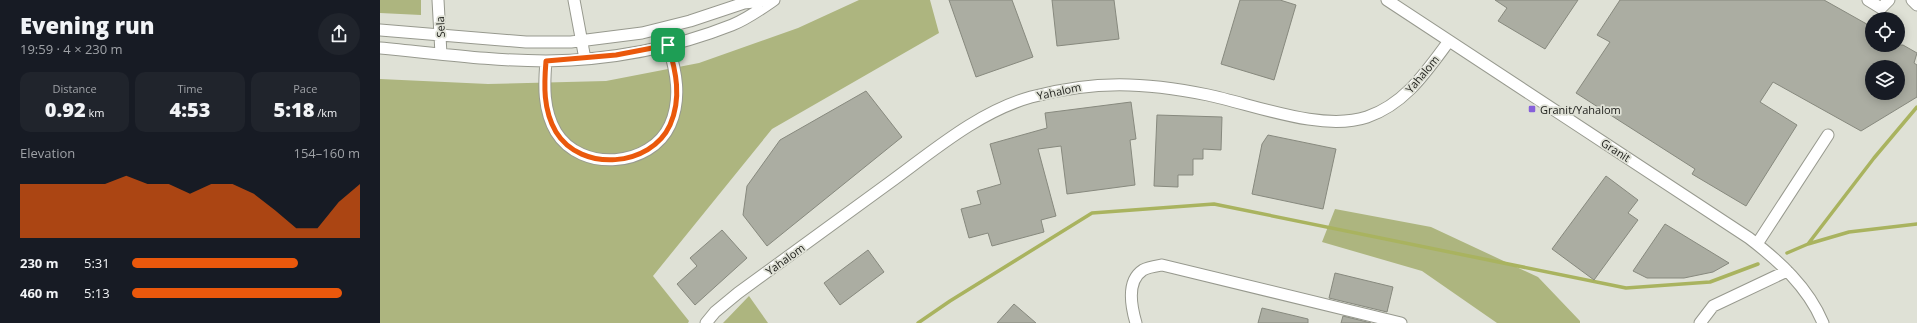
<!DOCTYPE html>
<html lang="en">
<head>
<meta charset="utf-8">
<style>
  :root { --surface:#171b24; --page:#20242c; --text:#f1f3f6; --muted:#9ea1a6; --accent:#ea580c }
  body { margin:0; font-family:"Open Sans",sans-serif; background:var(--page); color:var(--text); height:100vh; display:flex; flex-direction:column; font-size:15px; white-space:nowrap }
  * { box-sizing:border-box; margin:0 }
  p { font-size:13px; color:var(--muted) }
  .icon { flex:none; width:22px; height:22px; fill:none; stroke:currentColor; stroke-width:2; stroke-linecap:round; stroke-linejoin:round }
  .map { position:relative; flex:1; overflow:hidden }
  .drawer { display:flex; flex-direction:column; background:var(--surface); width:380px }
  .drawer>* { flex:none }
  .fabs { position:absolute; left:1485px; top:12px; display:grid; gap:8px }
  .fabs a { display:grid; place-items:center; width:40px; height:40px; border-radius:50%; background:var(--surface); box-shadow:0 2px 10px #0003; font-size:20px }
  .pin { position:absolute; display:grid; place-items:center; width:34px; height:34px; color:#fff; margin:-17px; border-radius:8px; box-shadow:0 2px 6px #0006 }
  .round { display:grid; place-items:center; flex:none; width:42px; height:42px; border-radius:21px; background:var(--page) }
  .overview { display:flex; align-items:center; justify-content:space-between; height:68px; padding:0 20px }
  h1 { font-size:22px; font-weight:800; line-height:30px }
  .metrics { display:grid; grid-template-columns:repeat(3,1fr); gap:6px; height:68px; padding:4px 20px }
  .metrics div { display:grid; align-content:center; border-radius:10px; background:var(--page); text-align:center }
  .metrics b { font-size:20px; font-weight:800 }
  .metrics small { font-size:11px; font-weight:400 }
  .metrics p { font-size:11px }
  .chart { height:112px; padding:8px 20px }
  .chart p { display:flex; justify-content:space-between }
  .chart svg { width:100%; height:72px; margin-top:4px; fill:var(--accent); opacity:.7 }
  ul { padding:0 20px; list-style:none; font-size:13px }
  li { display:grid; grid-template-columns:64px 48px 1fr; align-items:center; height:30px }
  li i { height:10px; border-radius:5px; background:var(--accent) }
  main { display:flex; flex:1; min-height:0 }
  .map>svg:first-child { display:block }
</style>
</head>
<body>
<main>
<section class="drawer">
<div class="overview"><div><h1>Evening run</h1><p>19:59 · 4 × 230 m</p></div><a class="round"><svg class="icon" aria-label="share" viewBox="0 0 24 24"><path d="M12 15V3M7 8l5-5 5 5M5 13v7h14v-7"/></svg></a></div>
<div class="metrics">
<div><p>Distance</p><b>0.92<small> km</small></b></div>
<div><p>Time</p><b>4:53</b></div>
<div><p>Pace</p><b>5:18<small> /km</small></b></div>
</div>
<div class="chart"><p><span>Elevation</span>154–160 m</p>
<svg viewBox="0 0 160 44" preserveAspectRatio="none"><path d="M0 44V11L10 11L20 11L30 11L40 11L50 6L60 11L70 11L80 17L90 11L100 11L110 17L120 27L130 38L140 38L150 22L160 11V44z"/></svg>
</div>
<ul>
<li><b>230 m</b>5:31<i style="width:73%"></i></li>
<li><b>460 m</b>5:13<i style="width:92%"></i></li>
</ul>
</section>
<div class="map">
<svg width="1537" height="323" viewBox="0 0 1537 323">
  <rect width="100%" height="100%" fill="#dfe1d6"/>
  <path fill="#adb57f" d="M0 0H41V15L0 13Z
    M479 0H550L559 33 392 129 273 276 309 321 308 323H0V79L108 84 226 81 319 63 418 28Z
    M955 209 1051 227 1158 277 1200 321V323H1117L1042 271 942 242Z
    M369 296 388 323H343Z"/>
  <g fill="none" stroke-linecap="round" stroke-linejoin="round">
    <path stroke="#a9b35f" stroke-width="3.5" d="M1428 244 1494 158 1537 107
      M1407 253 1428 244 1469 232 1537 224
      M538 323 570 301 712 213 834 204 1246 288 1330 282 1378 264"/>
  </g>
  <path fill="#abada2" stroke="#87897e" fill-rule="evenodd" d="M569 0H632L653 57 596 77Z
    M672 0H734L739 39 677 46Z
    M860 0H900L916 5 894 80 841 64Z
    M1115 0H1198L1165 49 1118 21 1127 8Z
    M1240 0H1444L1492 27V45H1523L1537 53 1534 63 1537 65V97L1481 131 1393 82 1380 102 1417 125 1366 206 1312 174 1315 169 1196 93 1230 42 1217 35ZM1492 67H1518V93H1492Z
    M486 91 522 137 387 246 363 215 367 186 400 140Z
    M751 102 756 139 750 140 755 185 687 194 681 146 658 149 676 216 661 220 664 232 612 246 608 233 589 238 581 209 601 204 597 191 621 184 610 144 667 128 665 113Z
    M777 115 842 117 841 150 823 149V159H813V175H798V187L774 186Z
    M888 135 956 149 943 209 872 194 882 144Z
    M1226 176 1258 200 1248 213 1258 220 1214 280 1172 249Z
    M1285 224 1349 263 1333 272 1304 278H1267L1253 271Z
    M342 230 367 258 315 305 297 284 317 266 310 258Z
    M488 250 504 272 460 305 444 283Z
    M955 273 1013 287 1007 312 949 298Z
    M634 304 656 323H617Z
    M882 308 928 319V323H878Z
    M963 316 991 323H961Z"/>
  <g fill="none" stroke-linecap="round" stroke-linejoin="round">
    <g stroke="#97998e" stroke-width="13">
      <path id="minor" d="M58 0 61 54
        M194 0 205 59
        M1007 0 1369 238C1399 261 1428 287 1443 323
        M1488 0 1501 8 1509 0
        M1532 0 1537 5
        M0 30 146 42H191L262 33 310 21 364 3 392 0
        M0 48C55 53 111 61 166 61 229 60 294 48 352 25 367 19 381 9 394 0
        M166 61C164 85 163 110 176 132 201 173 271 167 290 125 302 98 296 71 288 45
        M1377 244 1448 135
        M326 323 335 312 358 293C408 257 458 220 509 183 553 151 598 112 651 97 715 80 764 82 828 95 875 105 942 132 987 117 1025 104 1046 72 1069 41
        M756 323C751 306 746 281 763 270 768 267 776 266 782 265L1021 323
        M1320 323 1333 306 1407 271"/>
    </g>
    <use href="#minor" stroke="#fff" stroke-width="11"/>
  </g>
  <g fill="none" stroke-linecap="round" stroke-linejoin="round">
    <g stroke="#fff" stroke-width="8">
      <path id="route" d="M288 45C296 71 302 98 290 125 271 167 201 173 176 132 163 110 164 85 166 61L236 55Z"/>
    </g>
    <use href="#route" stroke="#ea580c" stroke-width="5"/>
  </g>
  <rect fill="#8660da" stroke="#dfe1d6" stroke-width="1.5" x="1148" y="105" width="8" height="8" rx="2"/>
  <g text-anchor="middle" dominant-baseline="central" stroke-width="3.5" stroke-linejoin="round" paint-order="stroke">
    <g font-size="11" fill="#20211d" stroke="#dfe1d6">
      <text transform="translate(60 27) rotate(-93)">Sela</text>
      <text transform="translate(1042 74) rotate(-50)">Yahalom</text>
      <text transform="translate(679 91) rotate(-12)">Yahalom</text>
      <text transform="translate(1236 150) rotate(33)">Granit</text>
      <text transform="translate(405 259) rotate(-36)">Yahalom</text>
    </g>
    <g font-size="11" fill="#20211d" stroke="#dfe1d6" text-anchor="start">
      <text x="1160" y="109">Granit/Yahalom</text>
    </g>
  </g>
</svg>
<div class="fabs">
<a><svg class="icon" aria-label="locate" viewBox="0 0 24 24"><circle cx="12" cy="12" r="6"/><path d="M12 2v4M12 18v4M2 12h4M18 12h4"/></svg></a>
<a><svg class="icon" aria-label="layers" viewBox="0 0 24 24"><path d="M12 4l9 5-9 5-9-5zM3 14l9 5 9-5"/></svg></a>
</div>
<div class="pin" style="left:288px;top:45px;background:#1e9e55"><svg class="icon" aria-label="arrive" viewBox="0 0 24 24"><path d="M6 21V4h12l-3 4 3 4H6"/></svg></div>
</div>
</main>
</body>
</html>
